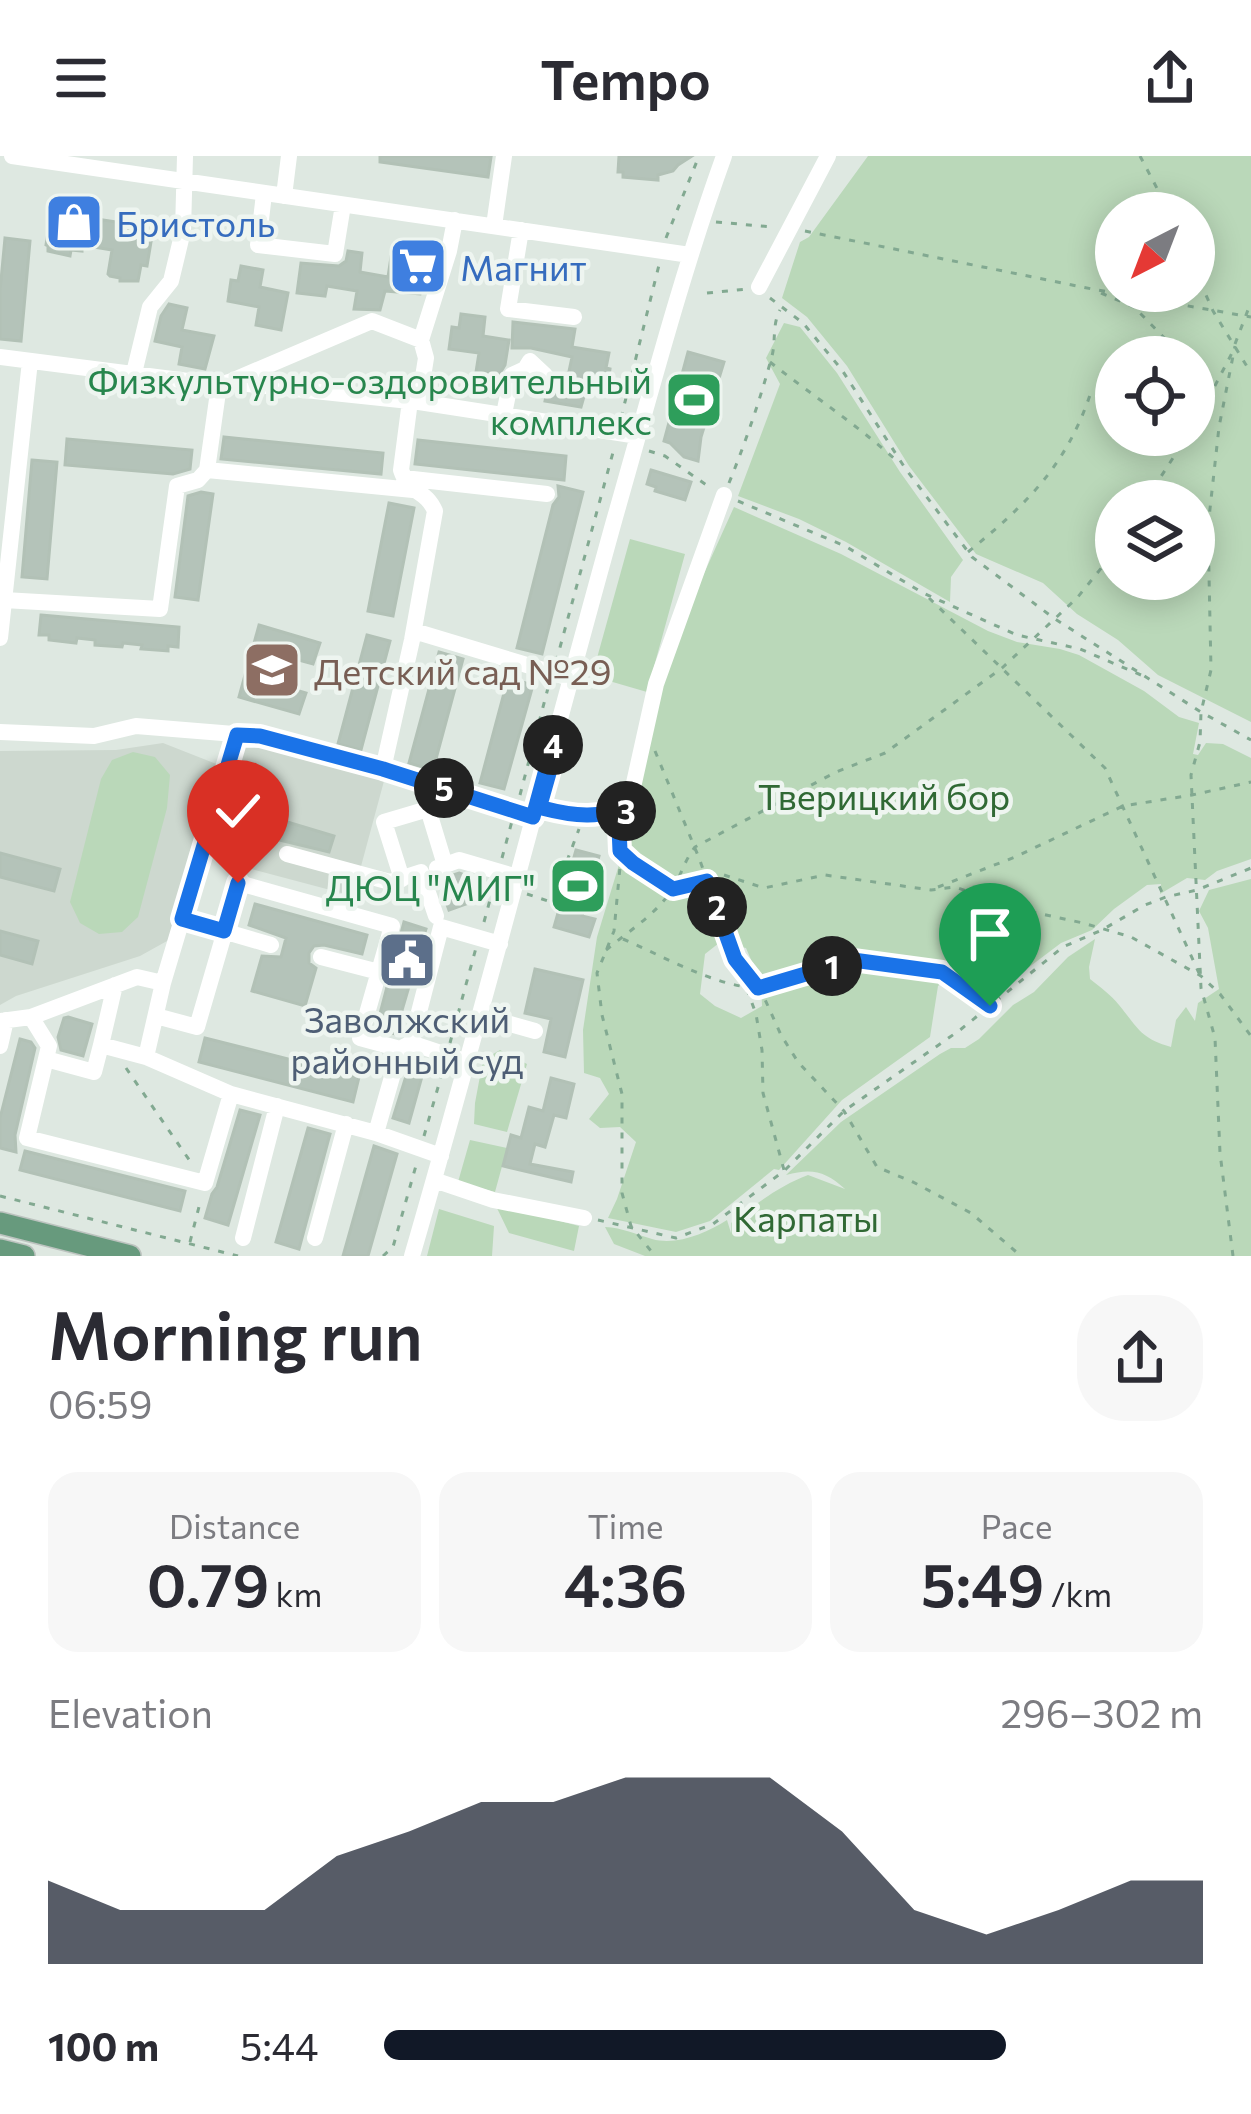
<!DOCTYPE html>
<html lang="en">
<head>
<meta charset="utf-8">
<style>
  :root { --surface:#fff; --page:#f7f7f7; --text:#2b2b33; --muted:#7c7c81; --accent:#111827 }
  body { margin:0; font-family:Commissioner,sans-serif; background:var(--page); color:var(--text); height:100vh; display:flex; flex-direction:column; font-size:45px; white-space:nowrap }
  * { box-sizing:border-box; margin:0 }
  p { font-size:39px; color:var(--muted) }
  .icon { flex:none; width:66px; height:66px; fill:none; stroke:currentColor; stroke-width:2; stroke-linecap:round; stroke-linejoin:round }
  .map { position:relative; height:1100px; overflow:hidden }
  .panel { display:flex; flex-direction:column; background:var(--surface); flex:1 }
  .panel>* { flex:none }
  .needle { width:78px; rotate:222deg }
  .tools { position:absolute; left:1095px; top:36px; display:grid; gap:24px }
  .tools a { display:grid; place-items:center; width:120px; height:120px; border-radius:50%; background:var(--surface); box-shadow:0 6px 30px #0003; font-size:60px }
  .pin { position:absolute; display:grid; place-items:center; width:102px; height:102px; color:#fff; margin:-123px -51px; border-radius:50% 50% 50% 0; rotate:-45deg; box-shadow:0 0 12px #0007 }
  .pin .icon { rotate:45deg }
  .km { position:absolute; width:60px; height:60px; margin:-30px; border-radius:50%; background:#222; color:#fff; font-size:33px; line-height:60px; text-align:center }
  .round { display:grid; place-items:center; flex:none; width:126px; height:126px; border-radius:48px; background:var(--page) }
  .summary { display:flex; align-items:center; justify-content:space-between; height:204px; padding:0 48px }
  h1 { font-size:66px; font-weight:600; line-height:90px }
  .figures { display:grid; grid-template-columns:repeat(3,1fr); gap:18px; height:204px; padding:12px 48px }
  .figures div { display:grid; align-content:center; border-radius:30px; background:var(--page); text-align:center }
  .figures b { font-size:60px; font-weight:600 }
  .figures small { font-size:33px; font-weight:400 }
  .figures p { font-size:33px }
  .chart { height:336px; padding:24px 48px }
  .chart p { display:flex; justify-content:space-between }
  .chart svg { width:100%; height:216px; margin-top:12px; fill:var(--accent); opacity:.7 }
  ul { padding:0 48px; list-style:none; font-size:39px }
  li { display:grid; grid-template-columns:192px 144px 1fr; align-items:center; height:90px }
  li i { height:30px; border-radius:15px; background:var(--accent) }
  header { display:flex; justify-content:space-between; align-items:center; height:156px; padding:0 48px; background:var(--surface); font-size:54px; font-weight:600 }
  .map>svg:first-child { display:block }
</style>
</head>
<body>
<header><svg class="icon" aria-label="menu" viewBox="0 0 24 24"><path d="M4 6h16M4 12h16M4 18h16"/></svg>Tempo<svg class="icon" aria-label="share" viewBox="0 0 24 24"><path d="M12 15V3M7 8l5-5 5 5M5 13v7h14v-7"/></svg></header>
<div class="map">
<svg width="1251" height="1100" viewBox="0 0 1251 1100">
  <rect width="100%" height="100%" fill="#dee8e1"/>
  <path fill="#cdd8cf" d="M163 587 224 611 176 780 140 800 16 840 0 849V595L116 594Z
    M245 587 384 625 353 740 214 703Z"/>
  <path fill="#bad8b9" fill-rule="evenodd" d="M868 0H1251V566L1158 519 1118 484 1077 458 1043 427 976 398 909 310 847 210 807 161 782 142 800 86 809 81ZM1116 57H1194V135H1116ZM1116 201H1194V279H1116ZM1116 345H1194V423H1116Z
    M784 167 800 171 837 217 900 316 963 404 951 421 950 446 846 386 799 363 738 340 780 228 766 202Z
    M734 351 841 398 988 475 1017 486 1060 493 1079 499 1144 535 1179 561 1199 567 1193 598 1198 599 1206 587 1223 588 1251 602V703L1217 715 1205 724 1187 722 1160 738 1161 728 1147 729 1114 753 1092 774 1061 787 1000 833V827L984 806H968L938 830 930 881 842 944 779 1014 774 1013 710 1065 676 1076 608 1062 617 1043 636 986 620 971 600 972 589 963 609 938 600 922 584 917 583 874 597 781 632 666 669 495ZM719 787 746 792 761 827 762 850 741 862 715 850 700 838 705 798Z
    M630 383 685 398 647 536 592 520Z
    M133 596 155 601 170 619 167 652 138 761 122 776 99 778 80 767 70 746 101 623 112 604Z
    M1251 723V1100H645L614 1088 605 1071C623 1072 635 1078 652 1083 677 1090 706 1077 727 1064L731 1077V1067C756 1048 779 1030 808 1019L845 1033C825 1015 812 1012 786 1019L841 966 940 898 951 892H965L979 883 1013 849 1034 836 1068 801 1095 783 1089 811 1090 823C1100 831 1111 839 1119 849 1138 872 1140 882 1171 891L1176 864 1186 851 1195 865 1198 847 1219 833 1208 772 1199 755 1209 734Z
    M500 894 527 908 507 976 474 968 475 947 483 904Z
    M470 984 507 992 495 1036 458 1026Z
    M495 1048 579 1070 574 1095 509 1077Z
    M439 1053 494 1070 492 1100H427Z"/>
  <path fill="#b4c3b9" stroke="#b2c1b6" stroke-width="3" d="M380 0H484L491 1 488 21 380 6Z
    M619 0H692L678 9 673 15 658 19V24L623 21V16H618Z
    M103 64 123 67V70L135 72 134 74 147 76 146 85 151 86 147 110 141 109 138 125H120V122L110 120 108 118 112 94 82 89V95L71 94 70 100 48 95V90L46 89 49 70 60 71 69 68 76 74 92 76 94 65 102 66Z
    M5 82 30 85 21 185 0 183V135Z
    M348 95 362 97 360 116 388 121 391 101 421 106 422 100 432 102 431 111 425 110 420 138 385 135 380 154 354 153 357 135 327 130 325 140 297 137 301 107 339 110 346 105Z
    M241 110 263 114 260 131 288 137 281 174 256 169 259 151 228 145 231 124 238 125Z
    M169 148 187 152 182 174 214 180 205 213 179 208 182 191 155 185 161 160Z
    M461 158 485 161 483 180 509 184 505 209 499 219 476 216 479 197 449 193 452 171 459 172Z
    M513 166 575 173 572 191 609 197 606 212 610 213 608 227 589 223 581 251 545 245 548 231 555 227 557 218 568 220 572 201 531 192H512Z
    M688 196 724 206 701 281 698 305 684 301 670 287 664 285Z
    M224 281 383 297 381 318 221 303Z
    M67 283 192 294 190 313 173 318 65 309Z
    M418 284 566 300 564 324 415 308Z
    M32 304 57 306 47 423 22 421Z
    M651 314 691 326 685 344 655 335 656 331 647 328Z
    M558 330 583 336 542 498 517 492 553 349 559 341Z
    M201 336 213 338 198 444 175 441 188 340Z
    M389 347 414 352 393 460 368 455Z
    M41 459 179 471 178 491 168 490V495L141 493 142 489 123 487 122 491 95 489V484L77 482 76 487 49 484V479H39Z
    M259 469 320 487 313 508 284 500 275 528 306 537 299 558 239 541 245 519 262 524 270 496 253 491Z
    M367 479 390 485 361 594 338 588Z
    M439 496 463 503 433 614 409 607Z
    M508 522 533 529 504 633 480 627Z
    M264 659 334 680 329 696 258 679Z
    M576 694 599 700 582 760 595 763 589 781 554 771Z
    M0 697 60 713 54 735 0 721Z
    M459 717 467 720 474 745 449 754 438 724Z
    M255 748 367 779 362 798 324 789 314 790 309 797V807L316 812 305 850 252 835 262 800 281 801 286 782 249 769Z
    M404 766 426 773 395 878 376 873Z
    M0 775 38 785 32 808 0 799Z
    M535 813 583 824 565 901 544 896 551 863 525 857Z
    M68 861 92 868 83 900 61 894 58 881 64 862Z
    M205 882 359 921 353 946 199 906Z
    M20 883 31 886 35 892 15 979 16 996 0 992V962Z
    M412 901 426 906 409 967 393 962Z
    M551 922 574 928 566 962 554 959 545 991 535 988 530 1008 573 1016 571 1026 503 1010 511 979 521 982 529 951 543 955Z
    M240 954 260 959 228 1069 205 1062 212 1038 217 1031Z
    M308 972 330 978 299 1093 276 1086Z
    M374 990 397 998 368 1100H343Z
    M25 995 185 1035 180 1055 20 1014Z"/>
  <g fill="none" stroke-linecap="round" stroke-linejoin="round">
    <g stroke="#bcc3bf" stroke-width="24">
      <path id="major" d="M0 1067 130 1100
        M0 1094 24 1100"/>
    </g>
    <path stroke="#82a991" stroke-width="3" stroke-dasharray="6 9" stroke-linecap="butt" d="M1140 0 1170 57
      M716 66 772 71
      M805 75 1092 133 1251 161
      M666 82 699 0
      M1194 112 1213 155 1251 217
      M707 137 747 133
      M1101 137 1134 151 1183 201
      M770 142 803 167 842 214 905 312 972 401 1055 463 1201 556 1251 584
      M1235 188 1251 146
      M770 206C813 240 859 270 899 307
      M1194 216 1210 238
      M621 262 659 109
      M1194 270 1232 197
      M649 295 665 300 712 333
      M729 327C746 285 760 244 772 200 776 184 772 169 780 154
      M738 345 845 390 923 437 1017 479 1080 493 1141 519
      M1145 345 1188 279
      M968 396C1027 348 1067 309 1091 236
      M929 442 1105 612 1199 817
      M556 506 615 289
      M655 595 699 702 756 858 762 894 763 937 784 1014
      M520 639 548 532
      M620 668V711L614 775 597 817 602 859 622 938V1037L631 1070 655 1100
      M619 695 633 707 673 733 708 725 721 718 764 732 825 719 931 734 955 731 1018 753 1083 767 1131 781 1201 820 1220 838 1251 880
      M502 702 512 665
      M567 705 579 673
      M938 731 1015 701 1123 650 1192 639 1251 626
      M527 738 557 748
      M484 766 494 729
      M623 783C663 800 714 830 757 832L853 804 942 816 990 850
      M606 794C629 775 655 759 672 734 681 720 684 705 695 691L836 616 885 597 1002 512 1077 442 1116 394
      M739 808 763 839 781 879 798 906 844 955 877 1011 913 1026 971 1057 1021 1100
      M450 887 476 792
      M126 912 192 1008
      M424 980 443 914
      M0 1040 238 1100
      M598 1064 676 1082 713 1068 784 1015 844 955 960 874 1063 791 1102 774 1145 749 1166 741 1197 734 1251 712
      M190 1086 201 1043
      M383 1100 393 1091 417 1006
      M1233 1100 1220 997 1215 882 1201 832 1191 619 1200 586 1201 556 1211 514 1208 371 1219 271 1235 190"/>
    <path stroke="#fff" stroke-width="16" d="M12 0 690 99
      M264 38 258 89 335 98 343 49
      M284 40 289 0
      M494 70 504 0
      M521 74 508 153 574 161
      M759 131 828 0
      M0 201 219 229 229 226 419 246 638 280
      M134 217 150 151 171 125 183 75 185 0
      M229 226 372 165 421 184
      M419 246 426 202 421 184 449 95 455 64
      M504 258 512 219 525 213 530 205 545 219
      M207 314 413 334
      M404 322 547 338
      M4 444 160 453 177 330 198 324 207 314 219 229
      M414 475 570 522
      M0 482 30 205
      M0 576 94 580 136 570 260 580 383 613 533 660
      M383 613 412 484 435 355C425 332 409 339 401 314L410 245
      M544 635 540 649 542 653C573 660 605 665 630 645L656 528 724 339
      M287 698 390 726 421 716 436 760
      M437 712 459 704 517 721
      M402 723 384 666 428 653 445 709
      M182 763 271 789
      M321 801 379 816
      M163 827 237 579
      M115 829 101 889 146 901
      M156 860 197 871 239 727 392 770 360 882 400 893 411 887 468 906
      M31 861 49 890 27 982 205 1027 231 938
      M496 864 535 875
      M0 865 31 861 137 821 163 827 146 901 231 938 376 977 441 1000
      M411 887 441 771 500 788
      M0 890 6 864
      M46 903 94 916 101 889
      M376 977 400 893
      M434 1024 493 1044 584 1062
      M243 1082 277 950
      M315 1082 346 968
      M412 1100C483 856 546 610 614 365 649 243 681 119 724 0"/>
    <use href="#major" stroke="#679a7d" stroke-width="21"/>
  </g>
  <g fill="none" stroke-linecap="round" stroke-linejoin="round">
    <g stroke="#fff" stroke-width="24">
      <path id="route" d="M238 727 224 775 182 763 237 579 260 580 383 613 533 661 553 588 555 596 540 649 542 652C573 660 604 665 630 645L619 672 620 695 633 707 673 733 707 725 735 803 758 832 853 804 942 816 990 850"/>
    </g>
    <use href="#route" stroke="#1a73e8" stroke-width="15"/>
  </g>
  <defs>
    <g id="shop-square" transform="scale(3)"><rect x="-9" y="-9" width="18" height="18" rx="4" fill="#3f7fe0" stroke="#eef5f0"/><path d="M-5-2.5h2.3a2.7 3.5 0 0 1 5.4 0H5L5.5 6h-11ZM-1.5-2.5h3a1.5 2.3 0 0 0-3 0Z" fill="#fff"/></g>
    <g id="supermarket-square" transform="scale(3)"><rect x="-9" y="-9" width="18" height="18" rx="4" fill="#3f7fe0" stroke="#eef5f0"/><path d="M-6-5.5h2.5l.6 2H6L4.5 2H-2.5L-4.4-4H-6ZM-1.5 3.2a1.3 1.3 0 1 0 .1 0ZM3 3.2a1.3 1.3 0 1 0 .1 0Z" fill="#fff"/></g>
    <g id="stadium-square" transform="scale(3)"><rect x="-9" y="-9" width="18" height="18" rx="4" fill="#2e9e5b" stroke="#eef5f0"/><path d="M0-5a6.5 5 0 1 0 0 10a6.5 5 0 1 0 0-10ZM-3.5-1.8h7v3.6h-7Z" fill="#fff"/></g>
    <g id="school-square" transform="scale(3)"><rect x="-9" y="-9" width="18" height="18" rx="4" fill="#8d6e63" stroke="#eef5f0"/><path d="M0-5L7-2L0 1L-7-2ZM-4 1L0 2.5L4 1V4Q0 6-4 4Z" fill="#fff"/></g>
    <g id="civic-square" transform="scale(3)"><rect x="-9" y="-9" width="18" height="18" rx="4" fill="#5c6f8a" stroke="#eef5f0"/><path d="M-.6-6.5H3V-4.5H.6V-3L4-1V1h2V6H-6V1h2V-1L-.6-3ZM-1.2 2.5V6h2.4V2.5Z" fill="#fff"/></g>
  </defs>
  <g fill-rule="evenodd">
    <use href="#shop-square" x="74" y="66"/>
    <use href="#supermarket-square" x="418" y="110"/>
    <use href="#stadium-square" x="694" y="244"/>
    <use href="#school-square" x="272" y="514"/>
    <use href="#stadium-square" x="578" y="730"/>
    <use href="#civic-square" x="407" y="804"/>
  </g>
  <g text-anchor="middle" dominant-baseline="central" stroke-width="9" stroke-linejoin="round" paint-order="stroke">
    <g font-size="36" fill="#366cbe" stroke="#eef5f0" text-anchor="start">
      <text x="116" y="66">Бристоль</text>
      <text x="460" y="110">Магнит</text>
    </g>
    <g font-size="36" fill="#27864d" stroke="#eef5f0" text-anchor="end">
      <text x="652" y="223">Физкультурно-оздоровительный<tspan x="652" dy="41">комплекс</tspan></text>
      <text x="536" y="730">ДЮЦ "МИГ"</text>
    </g>
    <g font-size="36" fill="#785e54" stroke="#eef5f0" text-anchor="start">
      <text x="314" y="514">Детский сад №29</text>
    </g>
    <g font-size="36" fill="#306934" stroke="#eef5f0">
      <text x="884" y="639">Тверицкий бор</text>
      <text x="806" y="1061">Карпаты</text>
    </g>
    <g font-size="36" fill="#4e5e75" stroke="#eef5f0">
      <text x="407" y="862">Заволжский<tspan x="407" dy="41">районный суд</tspan></text>
    </g>
  </g>
</svg>
<div class="tools">
<a><svg class="needle" viewBox="-14 -14 28 28"><path d="M0-13l5 13h-10z" fill="#e53935"/><path d="M0 13l5-13h-10z" fill="#7c7c81"/></svg></a>
<a><svg class="icon" aria-label="locate" viewBox="0 0 24 24"><circle cx="12" cy="12" r="6"/><path d="M12 2v4M12 18v4M2 12h4M18 12h4"/></svg></a>
<a><svg class="icon" aria-label="layers" viewBox="0 0 24 24"><path d="M12 4l9 5-9 5-9-5zM3 14l9 5 9-5"/></svg></a>
</div>
<div class="pin" style="left:990px;top:850px;background:#1e9e55"><svg class="icon" aria-label="arrive" viewBox="0 0 24 24"><path d="M6 21V4h12l-3 4 3 4H6"/></svg></div>
<div class="pin" style="left:238px;top:727px;background:#d93025"><svg class="icon" aria-label="check" viewBox="0 0 24 24"><path d="M5 12l5 5 9-10"/></svg></div>
<b class="km" style="left:832px;top:810px">1</b>
<b class="km" style="left:717px;top:751px">2</b>
<b class="km" style="left:626px;top:655px">3</b>
<b class="km" style="left:553px;top:589px">4</b>
<b class="km" style="left:444px;top:632px">5</b>
</div>
<section class="panel">
<div class="summary"><div><h1>Morning run</h1><p>06:59</p></div><a class="round"><svg class="icon" aria-label="share" viewBox="0 0 24 24"><path d="M12 15V3M7 8l5-5 5 5M5 13v7h14v-7"/></svg></a></div>
<div class="figures">
<div><p>Distance</p><b>0.79<small> km</small></b></div>
<div><p>Time</p><b>4:36</b></div>
<div><p>Pace</p><b>5:49<small> /km</small></b></div>
</div>
<div class="chart"><p><span>Elevation</span>296–302 m</p>
<svg viewBox="0 0 160 44" preserveAspectRatio="none"><path d="M0 44V27L10 33L20 33L30 33L40 22L50 17L60 11L70 11L80 6L90 6L100 6L110 17L120 33L130 38L140 33L150 27L160 27V44z"/></svg>
</div>
<ul>
<li><b>100 m</b>5:44<i style="width:76%"></i></li>
</ul>
</section>
</body>
</html>
